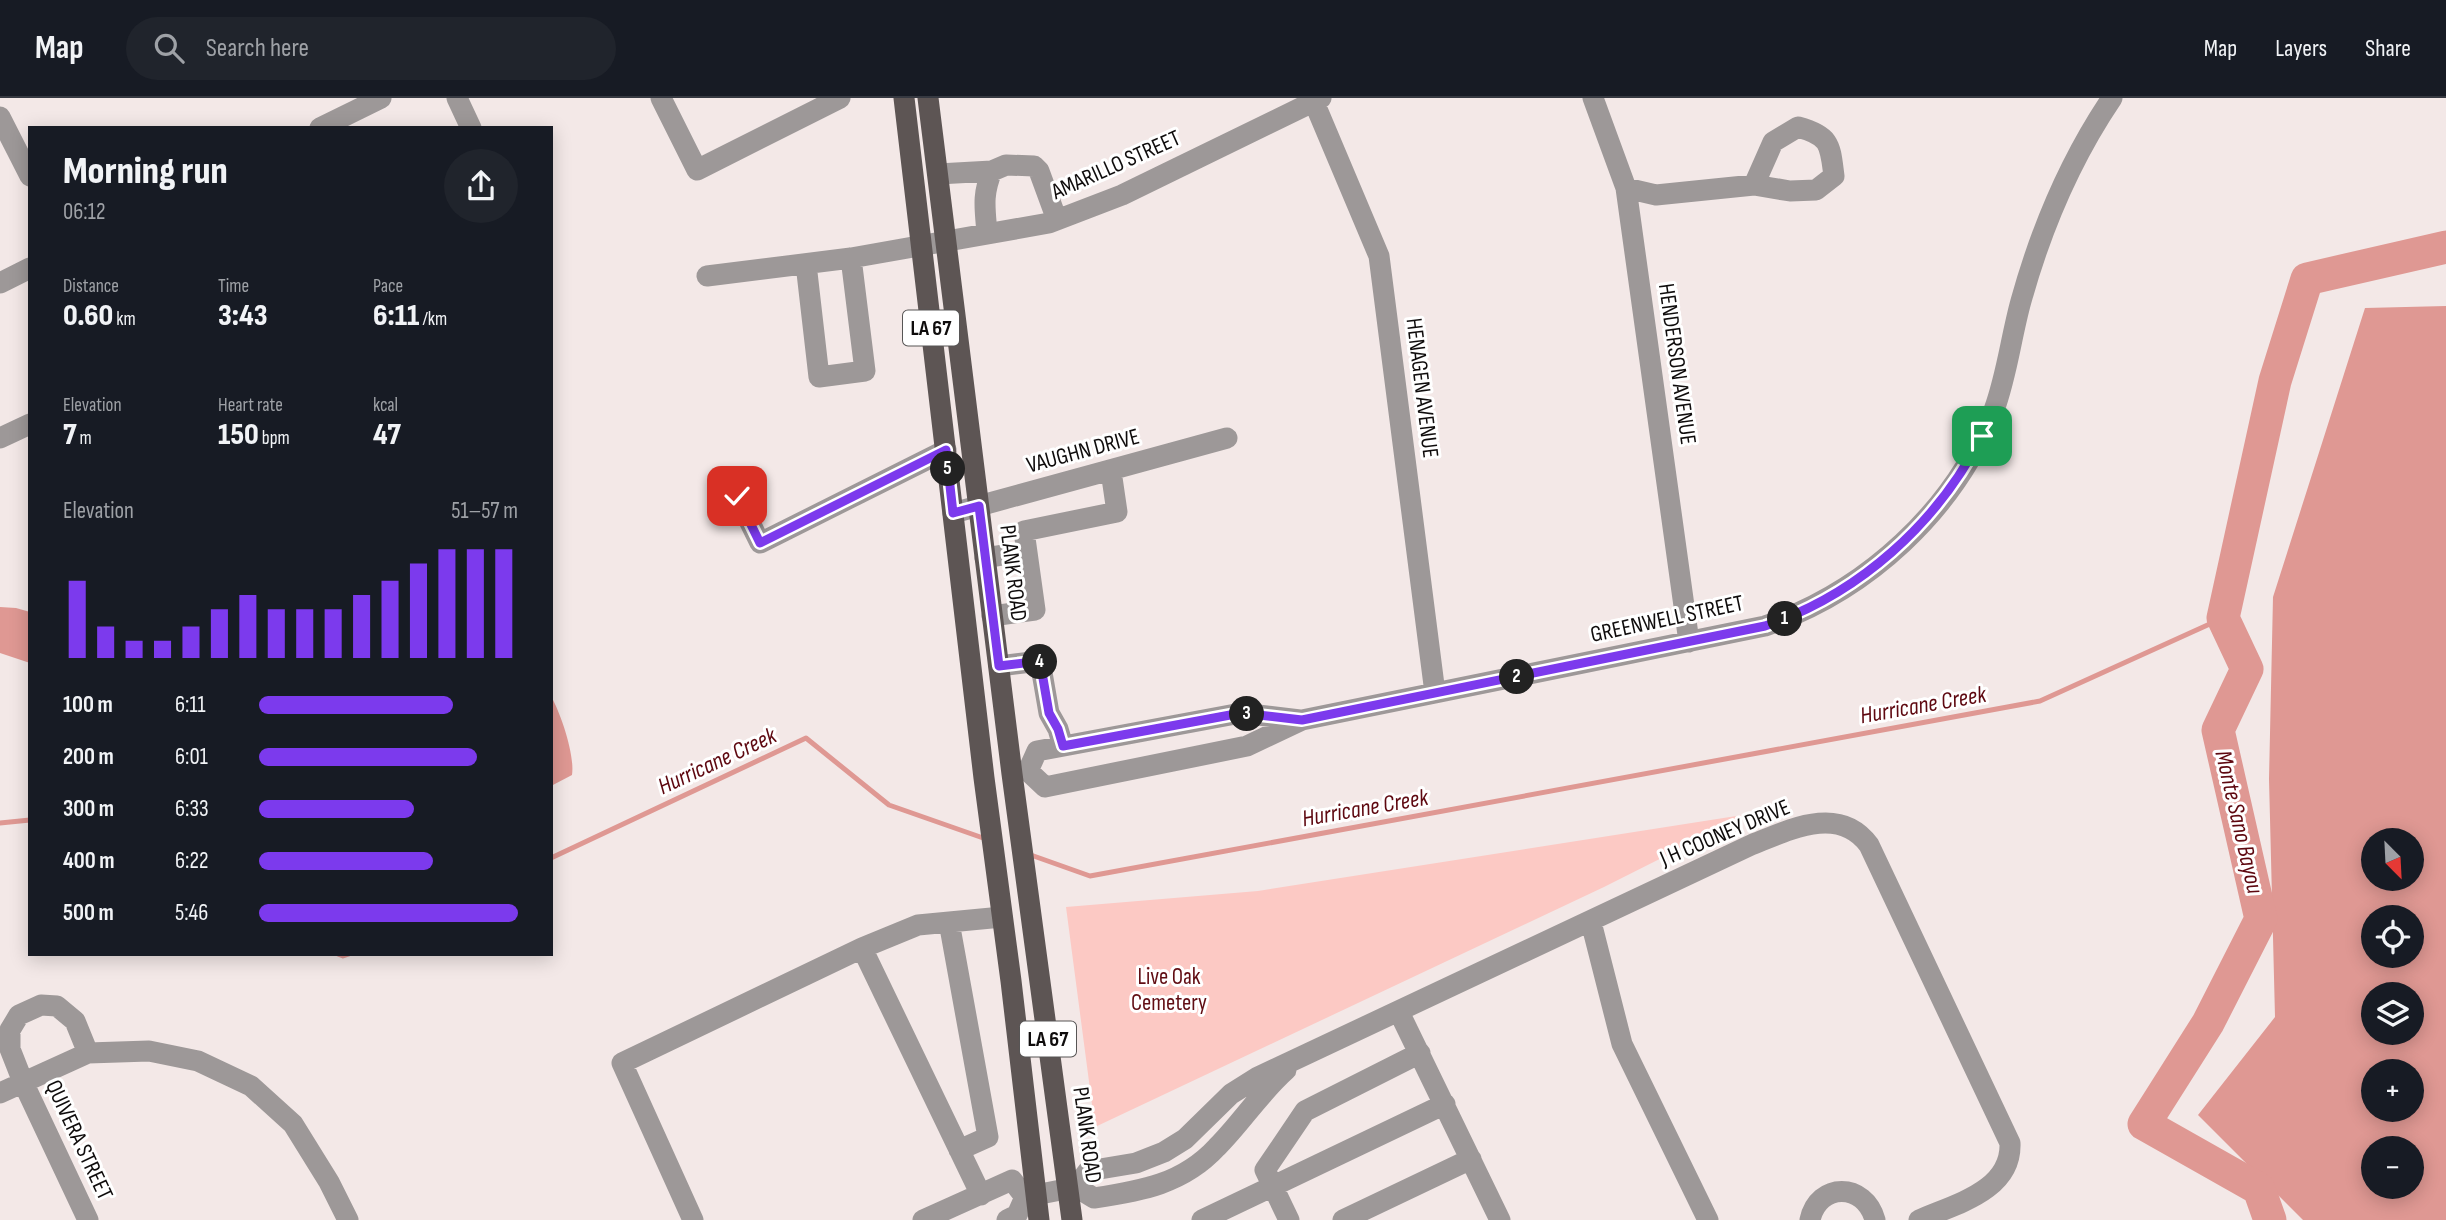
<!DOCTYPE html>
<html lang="en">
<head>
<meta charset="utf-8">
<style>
  :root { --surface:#171b24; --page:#20242c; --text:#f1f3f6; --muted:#9ea1a6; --line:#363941; --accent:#7c3aed }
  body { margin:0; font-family:"Sofia Sans Condensed",sans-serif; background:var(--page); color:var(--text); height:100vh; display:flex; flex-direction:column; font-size:26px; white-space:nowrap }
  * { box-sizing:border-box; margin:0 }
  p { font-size:23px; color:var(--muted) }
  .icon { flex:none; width:38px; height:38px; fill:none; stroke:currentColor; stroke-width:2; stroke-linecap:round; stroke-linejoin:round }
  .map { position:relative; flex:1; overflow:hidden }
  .sheet { position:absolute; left:28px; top:28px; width:525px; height:830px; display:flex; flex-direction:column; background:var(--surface); border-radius:0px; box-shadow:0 4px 18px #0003 }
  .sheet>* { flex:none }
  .needle { width:46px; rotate:156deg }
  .controls { position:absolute; left:2361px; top:730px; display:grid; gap:14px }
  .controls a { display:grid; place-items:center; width:63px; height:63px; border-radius:50%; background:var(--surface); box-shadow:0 4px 18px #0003; font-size:35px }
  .pin { position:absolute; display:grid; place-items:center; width:60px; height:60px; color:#fff; margin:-30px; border-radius:14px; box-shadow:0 4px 10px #0006 }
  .km { position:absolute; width:35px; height:35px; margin:-18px; border-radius:50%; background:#222; color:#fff; font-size:19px; line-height:35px; text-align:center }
  .round { display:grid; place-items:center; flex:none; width:74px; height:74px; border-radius:37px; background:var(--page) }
  .overview { display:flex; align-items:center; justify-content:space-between; height:119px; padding:0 35px }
  h1 { font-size:38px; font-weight:800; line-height:52px }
  .metrics { display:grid; grid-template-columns:repeat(3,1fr); gap:10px; height:119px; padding:7px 35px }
  .metrics div { display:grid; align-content:center }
  .metrics b { font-size:30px; font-weight:800 }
  .metrics small { font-size:19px; font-weight:400 }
  .metrics p { font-size:19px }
  .chart { height:196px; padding:14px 35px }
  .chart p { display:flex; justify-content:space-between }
  .chart svg { width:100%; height:126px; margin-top:7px; stroke:var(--accent); stroke-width:6 }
  ul { padding:0 35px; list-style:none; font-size:23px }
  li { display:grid; grid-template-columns:112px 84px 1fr; align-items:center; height:52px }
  li i { height:18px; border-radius:9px; background:var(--accent) }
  header { display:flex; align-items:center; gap:42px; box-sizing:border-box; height:98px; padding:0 35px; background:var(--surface); border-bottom:2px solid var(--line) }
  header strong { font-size:33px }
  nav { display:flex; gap:38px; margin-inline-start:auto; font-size:24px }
  .search { width:490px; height:63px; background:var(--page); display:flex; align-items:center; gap:18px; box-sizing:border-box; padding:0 24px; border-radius:38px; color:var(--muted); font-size:26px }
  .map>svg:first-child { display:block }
</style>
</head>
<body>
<header>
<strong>Map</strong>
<div class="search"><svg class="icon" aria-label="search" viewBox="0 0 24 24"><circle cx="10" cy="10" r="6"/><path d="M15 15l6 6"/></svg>Search here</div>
<nav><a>Map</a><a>Layers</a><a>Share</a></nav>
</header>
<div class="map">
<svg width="2446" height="1122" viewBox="0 0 2446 1122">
  <rect width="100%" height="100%" fill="#f3e8e7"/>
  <path fill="#fcc9c4" d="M1749 716 1604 789 1095 1029 1066 809 1258 793Z"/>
  <path fill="#df9893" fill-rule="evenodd" d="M2446 208V1122H2303L2198 1017 2275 919 2269 681 2273 499 2365 210ZM2373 742H2412V780H2373ZM2373 819H2412V858H2373ZM2373 896H2412V934H2373ZM2373 973H2412V1012H2373ZM2373 1050H2412V1088H2373Z
    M0 509 16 510 30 514V565L0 555Z
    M551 598C561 616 575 657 572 677L551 688Z"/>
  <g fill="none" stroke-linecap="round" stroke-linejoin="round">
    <path stroke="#df9893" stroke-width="5" d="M0 725 30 722
      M1028 756 1090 778 2040 603 2223 520
      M551 760 806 640 889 707 986 741
      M338 856 343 858 349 856"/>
    <path stroke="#df9893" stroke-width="33" d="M2270 1122 2259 1091 2144 1026 2208 925 2261 821 2218 632 2247 571 2223 520 2275 283 2307 181 2446 149"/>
    <path stroke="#9d9898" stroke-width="21" d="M457 0 471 30
      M661 0 697 72 840 0
      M1593 0 1626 90 1689 544
      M1314 4 1379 158 1435 595
      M0 19 30 78
      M320 30 381 0
      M938 76 992 73
      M1626 90 1656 97 1754 87 1790 93 1816 92 1834 78C1830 47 1831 38 1798 29L1773 44 1754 87
      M987 135C985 110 982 97 992 73L1006 67 1034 68 1039 73 1057 122
      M806 166 819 279 865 273 851 160
      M707 178 851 160 1049 125 1122 97 1321 0
      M0 185 30 170
      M0 340 30 326
      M737 398 760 445 946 352
      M953 415 1227 340
      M985 460 1026 453
      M992 518 1035 512 1024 433 1117 414 1111 373
      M999 568 1040 563 1049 615 1058 631 1063 648
      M1028 673 1045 689 1247 648 1302 622 1765 528C1867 493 1954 413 1994 312 2007 277 2011 239 2021 203 2041 131 2070 62 2112 0
      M1028 673 1037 653 1241 615 1300 622
      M949 824 988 1039 959 1052
      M1591 824 1622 946 1708 1122
      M1399 914 1500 1122
      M0 995 88 955 149 953 198 963 251 988 293 1026 329 1084 348 1122
      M1076 1089 1094 1100C1141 1093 1183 1086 1217 1049 1241 1025 1260 995 1286 972
      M981 1097 862 850 918 827 1002 819
      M1025 1099 1076 1089 1088 1073 1136 1065 1164 1054 1185 1041 1231 996 1258 979 1751 747C1789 732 1839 706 1869 747L2010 1045C2012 1093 1955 1106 1919 1122
      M88 1122 23 984 10 951V932L19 917 41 907 57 908 75 923 88 955
      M693 1122 622 965 862 850
      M923 1122 1012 1082 1025 1099
      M1007 1122 1017 1117 1025 1099
      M1202 1122 1445 1006
      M1289 1122 1265 1072 1305 1013 1420 955
      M1343 1122 1471 1061
      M1810 1122C1818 1084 1865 1084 1875 1122"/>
    <path stroke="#5d5554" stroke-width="21" d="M904 0 984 680 1011 883 1039 1122
      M928 0 1012 676 1072 1122"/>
  </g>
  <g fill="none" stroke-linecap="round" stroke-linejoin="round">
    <g stroke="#fff" stroke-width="14">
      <path id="route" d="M737 398 760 445 946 352 953 415 979 408 999 568 1040 563 1049 615 1058 631 1063 648 1241 615 1302 622 1765 528C1859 496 1937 426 1982 338"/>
    </g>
    <use href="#route" stroke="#7c3aed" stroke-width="9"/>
  </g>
  <g text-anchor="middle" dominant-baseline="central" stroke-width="6" stroke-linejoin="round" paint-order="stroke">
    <g fill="#fff" stroke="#575555" stroke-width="2">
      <rect x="903" y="212.5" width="56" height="35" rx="5"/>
      <rect x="1020" y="923.5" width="56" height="35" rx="5"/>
    </g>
    <g font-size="21" font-weight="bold" fill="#0f0c0c">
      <text x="931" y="230">LA 67</text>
      <text x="1048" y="941">LA 67</text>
    </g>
    <g font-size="23" fill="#0f0c0c" stroke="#fff">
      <text transform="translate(1116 67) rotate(-24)">AMARILLO STREET</text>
      <text transform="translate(1677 266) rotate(82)">HENDERSON AVENUE</text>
      <text transform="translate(1422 290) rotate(83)">HENAGEN AVENUE</text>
      <text transform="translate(1083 353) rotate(-15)">VAUGHN DRIVE</text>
      <text transform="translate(1013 475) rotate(83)">PLANK ROAD</text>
      <text transform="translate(1667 521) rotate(-12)">GREENWELL STREET</text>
      <text transform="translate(1725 735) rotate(-23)">J H COONEY DRIVE</text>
      <text transform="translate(1087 1037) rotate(82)">PLANK ROAD</text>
      <text transform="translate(79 1042) rotate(65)">QUIVERA STREET</text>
    </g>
    <g font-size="23" fill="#610d13" stroke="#fff">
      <text x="1169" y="879">Live Oak<tspan x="1169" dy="26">Cemetery</tspan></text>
    </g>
    <g font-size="24" font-style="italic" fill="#5e0810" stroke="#fff">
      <text transform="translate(1923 607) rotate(-10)">Hurricane Creek</text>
      <text transform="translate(717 663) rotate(-25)">Hurricane Creek</text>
      <text transform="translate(1365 710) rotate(-10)">Hurricane Creek</text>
      <text transform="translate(2239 724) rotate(77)">Monte Sano Bayou</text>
    </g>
  </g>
</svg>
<div class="controls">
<a><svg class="needle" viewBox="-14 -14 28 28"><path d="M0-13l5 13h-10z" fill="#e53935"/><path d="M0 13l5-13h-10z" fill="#9ea1a6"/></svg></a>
<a><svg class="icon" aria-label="locate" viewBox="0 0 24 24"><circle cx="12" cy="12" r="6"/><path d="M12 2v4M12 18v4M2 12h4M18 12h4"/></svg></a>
<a><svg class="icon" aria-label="layers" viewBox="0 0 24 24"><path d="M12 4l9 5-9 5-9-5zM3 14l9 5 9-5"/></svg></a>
<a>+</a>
<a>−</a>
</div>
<div class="pin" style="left:1982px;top:338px;background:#1e9e55"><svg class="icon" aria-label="arrive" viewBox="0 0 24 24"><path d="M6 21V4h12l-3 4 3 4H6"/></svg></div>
<div class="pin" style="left:737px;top:398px;background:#d93025"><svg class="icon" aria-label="check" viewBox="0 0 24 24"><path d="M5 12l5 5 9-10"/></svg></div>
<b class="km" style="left:1785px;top:521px">1</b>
<b class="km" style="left:1517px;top:579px">2</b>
<b class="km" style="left:1247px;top:616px">3</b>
<b class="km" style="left:1040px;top:564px">4</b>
<b class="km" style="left:948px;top:371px">5</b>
<section class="sheet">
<div class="overview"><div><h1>Morning run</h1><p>06:12</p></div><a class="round"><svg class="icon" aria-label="share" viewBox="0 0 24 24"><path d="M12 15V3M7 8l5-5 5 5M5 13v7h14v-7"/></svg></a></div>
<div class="metrics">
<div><p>Distance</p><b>0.60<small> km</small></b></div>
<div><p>Time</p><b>3:43</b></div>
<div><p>Pace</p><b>6:11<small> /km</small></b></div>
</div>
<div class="metrics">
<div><p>Elevation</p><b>7<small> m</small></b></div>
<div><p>Heart rate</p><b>150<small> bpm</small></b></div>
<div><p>kcal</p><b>47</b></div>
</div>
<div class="chart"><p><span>Elevation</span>51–57 m</p>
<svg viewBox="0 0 160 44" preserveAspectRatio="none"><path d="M5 44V17M15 44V33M25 44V38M35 44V38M45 44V33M55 44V27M65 44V22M75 44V27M85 44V27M95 44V27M105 44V22M115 44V17M125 44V11M135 44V6M145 44V6M155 44V6"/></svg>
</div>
<ul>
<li><b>100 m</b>6:11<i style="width:75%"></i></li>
<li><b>200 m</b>6:01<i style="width:84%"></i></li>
<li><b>300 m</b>6:33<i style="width:60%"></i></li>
<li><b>400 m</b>6:22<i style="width:67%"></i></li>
<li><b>500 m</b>5:46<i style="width:100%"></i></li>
</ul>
</section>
</div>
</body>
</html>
